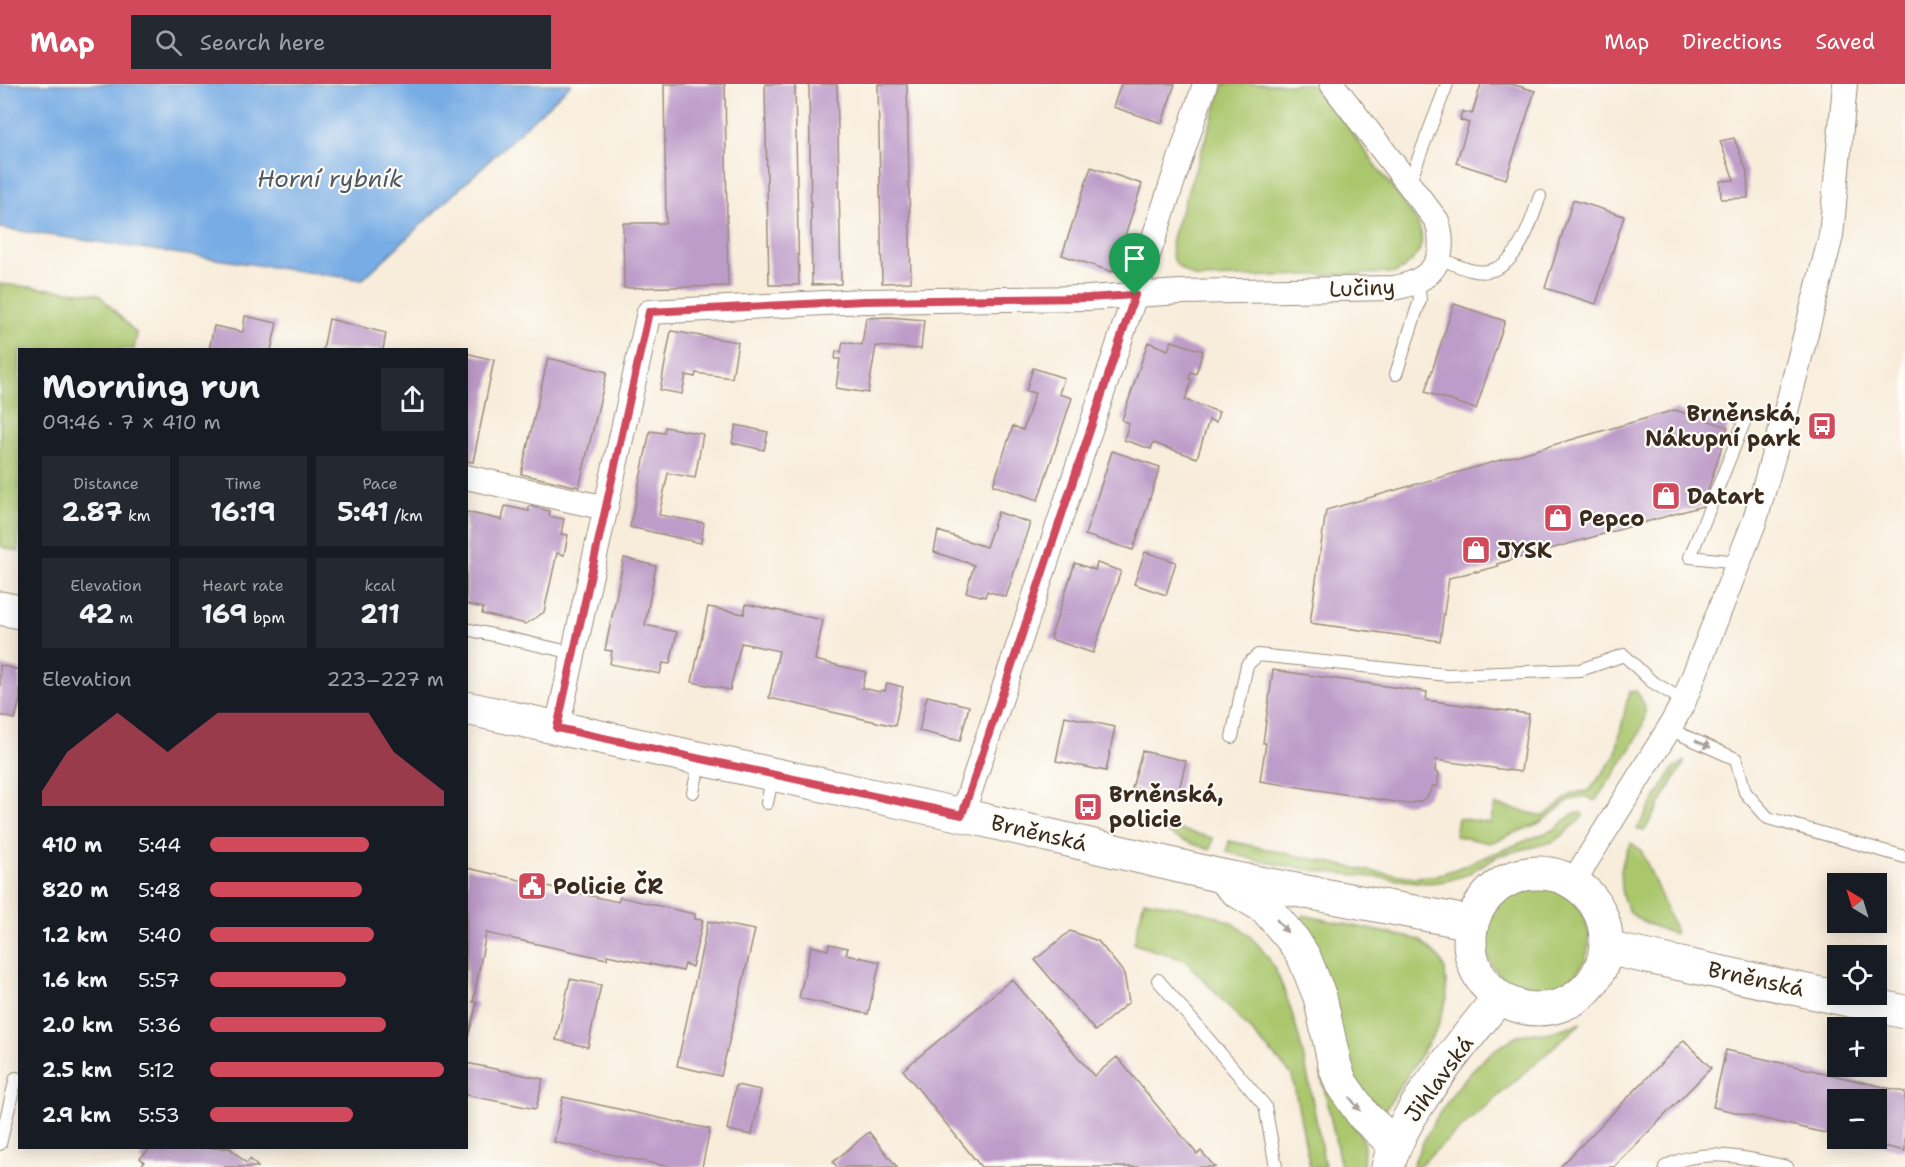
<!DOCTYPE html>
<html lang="en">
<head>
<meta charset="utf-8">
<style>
  :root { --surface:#171b24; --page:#242831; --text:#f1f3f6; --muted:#9ea1a6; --accent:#d1495b }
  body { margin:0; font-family:"Shantell Sans",sans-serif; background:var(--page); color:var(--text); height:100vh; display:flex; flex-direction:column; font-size:22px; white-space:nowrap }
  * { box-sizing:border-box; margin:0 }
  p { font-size:20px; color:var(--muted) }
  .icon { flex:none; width:33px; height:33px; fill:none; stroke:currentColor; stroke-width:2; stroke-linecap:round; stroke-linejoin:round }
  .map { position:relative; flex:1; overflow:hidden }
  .sheet { position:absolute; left:18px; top:264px; width:450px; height:801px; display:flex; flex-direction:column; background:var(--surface); border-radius:0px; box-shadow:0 3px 15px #0003 }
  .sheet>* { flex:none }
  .needle { width:39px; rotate:322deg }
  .controls { position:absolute; left:1827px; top:789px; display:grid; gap:12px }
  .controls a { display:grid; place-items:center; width:60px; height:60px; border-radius:0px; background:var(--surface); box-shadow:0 3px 15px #0003; font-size:30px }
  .pin { position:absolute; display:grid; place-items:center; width:51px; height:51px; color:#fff; margin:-62px -26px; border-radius:50% 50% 50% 0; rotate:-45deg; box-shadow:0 0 6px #0007 }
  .pin .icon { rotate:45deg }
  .round { display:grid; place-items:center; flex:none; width:63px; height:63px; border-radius:0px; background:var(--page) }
  .summary { display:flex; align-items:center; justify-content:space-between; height:102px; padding:0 24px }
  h1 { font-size:33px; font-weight:700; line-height:45px }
  .stats { display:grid; grid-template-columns:repeat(3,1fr); gap:9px; height:102px; padding:6px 24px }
  .stats div { display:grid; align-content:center; border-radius:0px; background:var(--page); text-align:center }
  .stats b { font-size:26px; font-weight:700 }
  .stats small { font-size:16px; font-weight:400 }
  .stats p { font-size:16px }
  .chart { height:168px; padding:12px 24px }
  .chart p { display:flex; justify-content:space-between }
  .chart svg { width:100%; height:108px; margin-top:6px; fill:var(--accent); opacity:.7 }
  ul { padding:0 24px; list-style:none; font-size:20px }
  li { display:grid; grid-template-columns:96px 72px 1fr; align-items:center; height:45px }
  li i { height:15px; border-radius:8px; background:var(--accent) }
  header { display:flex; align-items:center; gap:36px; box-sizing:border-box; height:84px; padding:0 30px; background:var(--accent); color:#fff }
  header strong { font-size:28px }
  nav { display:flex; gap:33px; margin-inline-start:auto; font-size:21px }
  .search { width:420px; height:54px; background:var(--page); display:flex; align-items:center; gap:15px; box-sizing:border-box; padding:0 21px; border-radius:0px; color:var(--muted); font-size:22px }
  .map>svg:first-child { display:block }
</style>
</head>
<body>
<header>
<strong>Map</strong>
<div class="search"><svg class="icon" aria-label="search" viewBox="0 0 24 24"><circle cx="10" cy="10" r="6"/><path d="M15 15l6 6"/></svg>Search here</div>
<nav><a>Map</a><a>Directions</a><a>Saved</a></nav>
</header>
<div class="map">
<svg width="1905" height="1083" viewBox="0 0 1905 1083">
  <rect width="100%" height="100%" fill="#fdfcf7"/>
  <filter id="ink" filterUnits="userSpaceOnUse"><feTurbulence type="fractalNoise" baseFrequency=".0167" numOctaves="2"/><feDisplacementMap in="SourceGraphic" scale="12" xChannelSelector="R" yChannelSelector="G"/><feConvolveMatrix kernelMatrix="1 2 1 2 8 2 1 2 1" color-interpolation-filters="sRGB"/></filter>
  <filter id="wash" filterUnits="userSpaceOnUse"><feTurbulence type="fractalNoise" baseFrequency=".008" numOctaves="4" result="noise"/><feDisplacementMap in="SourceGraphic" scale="24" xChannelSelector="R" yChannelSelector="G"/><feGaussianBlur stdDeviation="1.35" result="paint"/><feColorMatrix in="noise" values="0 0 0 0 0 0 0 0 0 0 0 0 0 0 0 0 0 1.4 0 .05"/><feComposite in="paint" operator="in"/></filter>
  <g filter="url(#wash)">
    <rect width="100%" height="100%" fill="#f8eddb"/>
    <path fill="#abc76e" stroke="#737846" stroke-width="1.5" d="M1224 0H1316L1416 136C1429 160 1418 177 1395 189L1197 194C1177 185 1169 177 1172 154Z
      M0 200 98 210 137 250 134 265 20 266 19 468 0 462Z
      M1636 607C1641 613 1645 620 1645 628 1645 653 1609 695 1595 717L1585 712 1568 717 1547 734 1537 740 1490 759 1455 752 1458 734 1490 739 1495 721 1544 732 1572 710 1590 706 1615 672 1629 608Z
      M1685 677 1644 747 1637 745 1673 685Z
      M1574 729H1582L1583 732 1561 753 1552 758 1497 772 1466 791 1446 797 1427 799 1318 787 1258 777 1227 768 1229 757 1369 787 1414 793 1433 792 1453 786 1555 745Z
      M1144 737 1213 754 1210 766 1182 756Z
      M1631 759 1641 766 1675 845 1674 850C1662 845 1642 840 1632 830 1615 811 1619 778 1631 759Z
      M1485 855a52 52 0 1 1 104 0a52 52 0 1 1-104 0Z
      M1144 816C1175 823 1210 826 1237 842 1252 852 1268 871 1276 887 1302 942 1313 1022 1325 1083H1310L1292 991 1185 876 1134 860Z
      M1303 831 1420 856 1440 875 1445 886 1447 914 1437 945 1384 1028 1363 1008 1352 994 1299 841Z
      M1581 939 1417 1083H1412C1430 1037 1471 973 1518 952 1527 948 1536 950 1546 949 1558 947 1570 942 1581 939Z
      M1321 989 1362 1054 1364 1063 1363 1083H1341Z"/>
    <path fill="#77ace4" stroke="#596b81" stroke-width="1.5" d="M0 0H571L362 196 0 144Z"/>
    <g id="blocks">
      <path fill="#be9cc9" d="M664 0H725L728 202 624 204 623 139H666Z
        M765 0H795L799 201H769Z
        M809 0H837L841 200 812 201Z
        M878 0H907L911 198 882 199Z
        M1121 0H1175L1162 39 1113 23Z
        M1481 0H1512L1535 7 1506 95 1456 79 1469 39 1460 36 1462 27 1472 30Z
        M1734 54 1747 88 1748 114 1721 115 1720 97 1734 96 1720 57Z
        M1091 83 1142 100 1113 188 1062 171Z
        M1573 116 1624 132 1596 220 1545 204Z
        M1454 220 1505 237 1476 325 1425 308Z
        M245 232 277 239 271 266H209L214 242 243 248Z
        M890 233 924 236 921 265 876 262 868 309 836 304 840 275H835L836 267 841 268 843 258 862 261 866 234Z
        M329 235 386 249 383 266H323Z
        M671 247 738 258 732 294 696 289 695 293 686 291 682 310 660 306Z
        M1172 257 1203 267 1196 290 1191 288 1189 295 1192 296 1185 316 1219 328 1216 338 1209 336 1197 374 1153 359 1151 365 1124 356 1129 339 1122 336 1148 258 1168 266Z
        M466 269 494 276 473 378 466 377Z
        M548 274 607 288 579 403 521 390Z
        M1033 284 1064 294 1059 310 1072 314 1038 416 993 401 1013 342 1023 346 1035 309 1026 307Z
        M1675 326 1728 343 1703 422 1497 480 1498 482 1476 488V487L1449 494 1440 557 1310 539 1326 426Z
        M736 341 768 348 764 366 732 359Z
        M665 343 703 350 695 394 668 389 659 431 704 439 701 459 630 443 650 347 664 349Z
        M1112 367 1160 383 1133 466 1085 451Z
        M505 422 529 427V422L550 427 549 432 564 435 561 450 568 451 564 471 557 469 544 528 526 540 482 530 483 524 466 520V428L502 436Z
        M998 428 1030 439 1006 513 987 507 985 513 966 508 974 481 934 468 938 447 986 463Z
        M1145 468 1176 478 1166 511 1134 500Z
        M624 474 656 482 645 541 677 548 670 580 663 579 660 590 610 580 612 567 605 566Z
        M1075 479 1095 486 1097 479 1121 487 1093 569 1050 555Z
        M746 520 823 536 815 576 866 588 862 604 880 608 881 606 885 607 887 599 903 603 895 642 769 614 779 567 741 559 730 606 692 598 708 523 744 530Z
        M0 581 20 586V616L15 635 0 631Z
        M1273 586 1427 608 1426 616 1529 630 1521 688 1436 676 1435 688 1439 689 1437 702H1433L1427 713 1421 717 1408 720 1260 697 1266 659H1263Z
        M927 612 969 622 960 657 919 647Z
        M1065 632 1115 643 1106 687 1056 677Z
        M1142 667 1186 677 1177 714 1132 704Z
        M467 784 618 818 620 813 695 830V835L703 836 692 883 685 880 683 887 607 871V875L486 849 473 918H477L466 962Z
        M708 837 755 846 721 992 677 982Z
        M1070 847 1098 857 1124 889 1129 918 1095 947 1035 876Z
        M829 860 848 864 846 870 880 878 868 930 799 914 811 862 828 866Z
        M570 895 601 901 588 963 556 956Z
        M1012 895 1094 992 1117 973 1197 1070 1201 1067 1215 1083H981L903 986Z
        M1684 956 1711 984 1614 1083H1560Z
        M1726 966 1905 1008V1067L1853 1055 1876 1054V1016H1838V1052L1713 1023Z
        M466 979 543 995 536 1025 466 1011Z
        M736 1001 761 1006 752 1051 727 1046Z
        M563 1013 710 1045 702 1083H669L554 1058Z
        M869 1048 897 1083H837L833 1078Z
        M151 1064H230L246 1079 250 1075 258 1083H140L144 1078 140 1074Z"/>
    </g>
  </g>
  <g filter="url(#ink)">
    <use href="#blocks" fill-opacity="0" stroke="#9a8c7c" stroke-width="1.5"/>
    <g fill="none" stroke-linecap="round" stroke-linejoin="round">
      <g stroke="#9a8c7c" stroke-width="14">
        <path id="service" d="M1409 99 1447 0
          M1439 174C1449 178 1459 183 1470 186 1514 198 1529 143 1540 112
          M1396 290 1420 216 1418 198
          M1739 478 1690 473 1745 336
          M466 545 574 569
          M1669 645 1736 675 1745 708 1768 734 1905 773
          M1232 653 1247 581 1258 571 1447 591 1580 586 1624 571 1651 597 1684 617
          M693 708 700 676
          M767 719 773 691
          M1158 896 1265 1022 1276 1083
          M0 1060 16 994 20 995
          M1665 1083C1702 1062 1749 1074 1787 1083"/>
      </g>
      <g stroke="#9a8c7c" stroke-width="26">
        <path id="minor" d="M466 393 606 424
          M557 644 649 228 864 217 1088 214 1181 208 1393 204C1432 198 1449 175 1437 137L1332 0
          M962 731 1205 0
          M1573 798 1669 645 1684 617 1755 436 1785 331 1831 152 1845 0"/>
      </g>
      <g stroke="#9a8c7c" stroke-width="35">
        <path id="secondary" d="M1221 792 1236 806 1266 824 1293 856 1304 873 1320 913 1335 982 1341 999 1364 1032 1395 1061
          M1388 1083C1401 1028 1464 959 1499 913"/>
      </g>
      <g stroke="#9a8c7c" stroke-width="35">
        <path id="primary" d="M0 524 20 528
          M466 624 962 731 1221 792 1472 839
          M1470 857a68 68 0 1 1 136 0a68 68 0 1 1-136 0Z
          M1606 864 1905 928"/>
      </g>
      <use href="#service" stroke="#fff" stroke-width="12"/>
      <use href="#minor" stroke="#fff" stroke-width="24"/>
      <use href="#secondary" stroke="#fff" stroke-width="33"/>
      <use href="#primary" stroke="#fff" stroke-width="33"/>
    </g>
    <defs><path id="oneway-solid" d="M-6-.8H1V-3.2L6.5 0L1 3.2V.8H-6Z" transform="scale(1.5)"/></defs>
    <g fill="#a79f9a">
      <use href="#oneway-solid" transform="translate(1703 660) rotate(24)"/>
      <use href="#oneway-solid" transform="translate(1282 842) rotate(50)"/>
      <use href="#oneway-solid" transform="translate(1355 1020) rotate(52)"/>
    </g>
  </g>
  <g fill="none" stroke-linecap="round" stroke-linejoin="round" filter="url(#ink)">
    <g stroke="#fff" stroke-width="12">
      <path id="route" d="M1135 211 962 731 557 644 649 228 864 217 1088 214Z"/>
    </g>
    <use href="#route" stroke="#d1495b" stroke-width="8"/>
  </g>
  <defs>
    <g id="bus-square" transform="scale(1.5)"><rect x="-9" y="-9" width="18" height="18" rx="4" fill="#d1495b" stroke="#fdfcf7"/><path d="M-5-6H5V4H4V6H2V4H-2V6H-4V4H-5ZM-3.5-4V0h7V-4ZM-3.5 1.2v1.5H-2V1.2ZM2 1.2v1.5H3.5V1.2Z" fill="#fff"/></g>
    <g id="shop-square" transform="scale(1.5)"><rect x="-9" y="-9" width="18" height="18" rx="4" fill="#d1495b" stroke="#fdfcf7"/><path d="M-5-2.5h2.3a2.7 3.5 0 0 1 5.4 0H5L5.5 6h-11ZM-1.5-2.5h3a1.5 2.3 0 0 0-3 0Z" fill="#fff"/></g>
    <g id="civic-square" transform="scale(1.5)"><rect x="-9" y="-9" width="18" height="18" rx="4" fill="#d1495b" stroke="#fdfcf7"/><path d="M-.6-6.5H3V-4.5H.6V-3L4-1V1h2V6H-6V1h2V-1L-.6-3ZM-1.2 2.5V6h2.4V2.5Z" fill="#fff"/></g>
  </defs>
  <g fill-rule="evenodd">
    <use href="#bus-square" x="1822" y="342"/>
    <use href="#shop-square" x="1666" y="412"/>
    <use href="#shop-square" x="1558" y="434"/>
    <use href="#shop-square" x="1476" y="466"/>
    <use href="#bus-square" x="1088" y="723"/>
    <use href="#civic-square" x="532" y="802"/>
  </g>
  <g text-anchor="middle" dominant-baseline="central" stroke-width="4.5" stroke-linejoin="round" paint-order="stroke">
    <g font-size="22" fill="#3b2a1e" stroke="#fdfcf7">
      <text transform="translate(1362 204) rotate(-2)">Lučiny</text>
      <text transform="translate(1039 749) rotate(13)">Brněnská</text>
      <text transform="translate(1756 895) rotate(12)">Brněnská</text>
      <text transform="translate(1439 995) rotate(-54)">Jihlavská</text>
    </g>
    <g font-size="22" font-weight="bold" fill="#3b2a1e" stroke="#fdfcf7" text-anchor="start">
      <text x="1801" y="329" text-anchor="end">Brněnská,<tspan x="1801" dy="25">Nákupní park</tspan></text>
      <text x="1687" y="412">Datart</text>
      <text x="1579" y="434">Pepco</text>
      <text x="1497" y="466">JYSK</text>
      <text x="1109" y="710">Brněnská,<tspan x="1109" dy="25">policie</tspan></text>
      <text x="553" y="802">Policie ČR</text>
    </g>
    <g font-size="24" font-style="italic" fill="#505863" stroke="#fdfcf7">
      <text x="330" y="95">Horní rybník</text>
    </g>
  </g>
</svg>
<div class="controls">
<a><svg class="needle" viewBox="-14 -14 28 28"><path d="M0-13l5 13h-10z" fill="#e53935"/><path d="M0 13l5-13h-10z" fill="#9ea1a6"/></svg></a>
<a><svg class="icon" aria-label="locate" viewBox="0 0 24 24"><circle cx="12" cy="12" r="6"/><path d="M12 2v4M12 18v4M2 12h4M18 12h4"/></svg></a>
<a>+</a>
<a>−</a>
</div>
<div class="pin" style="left:1135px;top:211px;background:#1e9e55"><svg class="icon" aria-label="arrive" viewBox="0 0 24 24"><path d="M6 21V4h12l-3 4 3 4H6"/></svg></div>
<section class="sheet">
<div class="summary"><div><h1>Morning run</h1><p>09:46 · 7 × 410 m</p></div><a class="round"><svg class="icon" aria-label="share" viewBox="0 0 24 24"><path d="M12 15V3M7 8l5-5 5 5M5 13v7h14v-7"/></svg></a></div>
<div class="stats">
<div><p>Distance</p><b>2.87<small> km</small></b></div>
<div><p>Time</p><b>16:19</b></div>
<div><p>Pace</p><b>5:41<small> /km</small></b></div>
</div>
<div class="stats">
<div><p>Elevation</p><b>42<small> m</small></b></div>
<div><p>Heart rate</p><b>169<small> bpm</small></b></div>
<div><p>kcal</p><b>211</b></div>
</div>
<div class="chart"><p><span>Elevation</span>223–227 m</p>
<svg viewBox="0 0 160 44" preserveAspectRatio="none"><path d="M0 44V38L10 22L20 14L30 6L40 14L50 22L60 14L70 6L80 6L90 6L100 6L110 6L120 6L130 6L140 22L150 30L160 38V44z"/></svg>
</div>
<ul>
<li><b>410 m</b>5:44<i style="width:68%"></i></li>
<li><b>820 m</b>5:48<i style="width:65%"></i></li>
<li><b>1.2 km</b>5:40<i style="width:70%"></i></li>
<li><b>1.6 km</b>5:57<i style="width:58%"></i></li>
<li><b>2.0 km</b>5:36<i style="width:75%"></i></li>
<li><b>2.5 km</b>5:12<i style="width:100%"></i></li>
<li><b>2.9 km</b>5:53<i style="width:61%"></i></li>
</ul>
</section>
</div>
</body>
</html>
